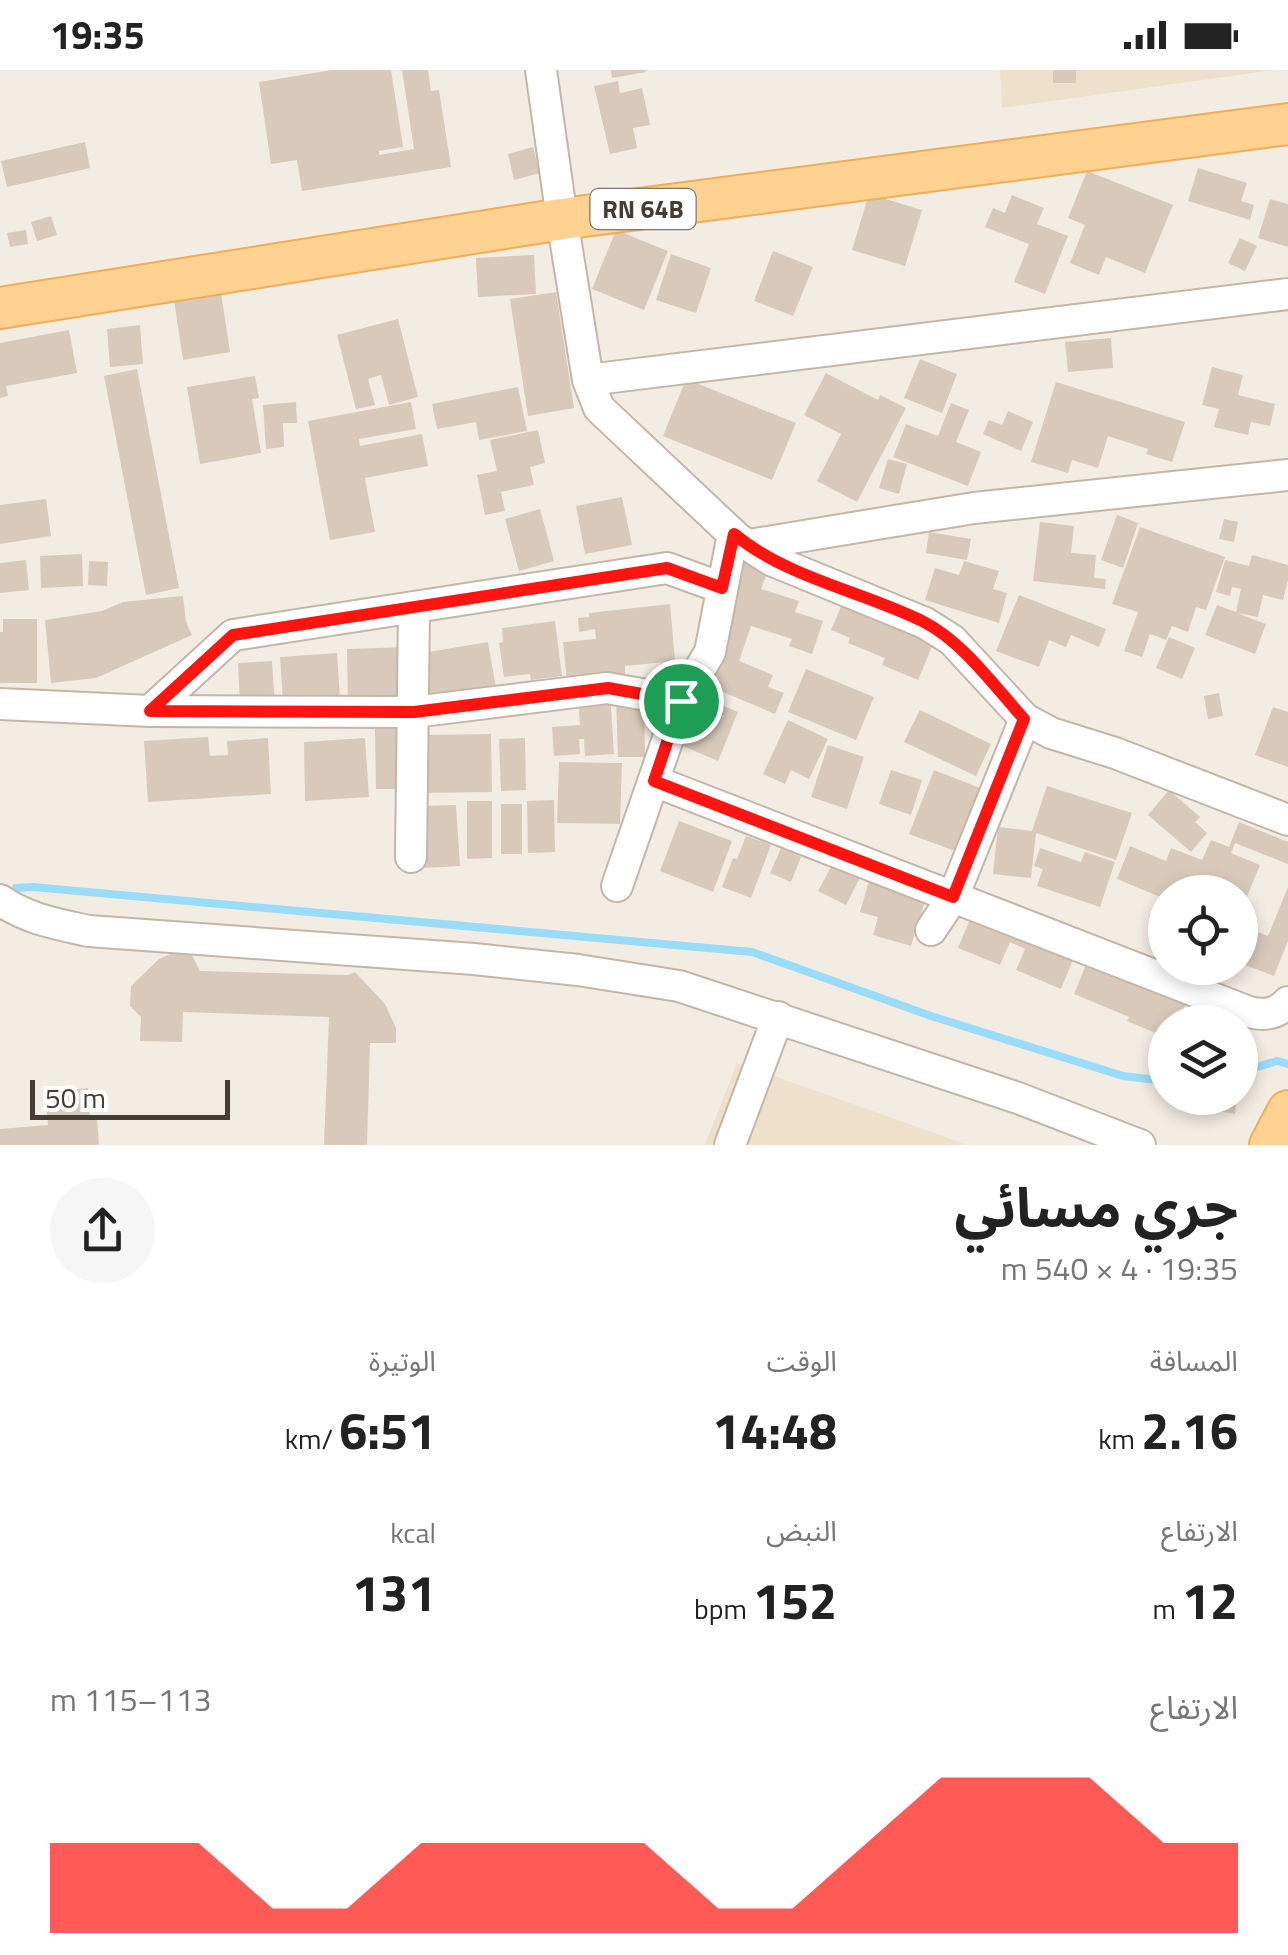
<!DOCTYPE html>
<html lang="ar">
<head>
<meta charset="utf-8">
<style>
  :root { --surface:#fff; --page:#f6f6f6; --text:#222; --muted:#767676; --accent:#ff150f }
  body { margin:0; font-family:"Titillium Web","Noto Sans Arabic",sans-serif; background:var(--page); color:var(--text); direction:rtl; height:100vh; display:flex; flex-direction:column; font-size:38px; white-space:nowrap }
  * { box-sizing:border-box; margin:0 }
  p { font-size:32px; color:var(--muted) }
  .icon { flex:none; width:55px; height:55px; fill:none; stroke:currentColor; stroke-width:2; stroke-linecap:round; stroke-linejoin:round }
  .map { position:relative; height:1075px; overflow:hidden; direction:ltr }
  .sheet { display:flex; flex-direction:column; background:var(--surface); flex:1 }
  .sheet>* { flex:none }
  .tools { position:absolute; left:1148px; top:805px; display:grid; gap:20px }
  .tools a { display:grid; place-items:center; width:110px; height:110px; border-radius:50%; background:var(--surface); box-shadow:0 5px 15px #0003; font-size:50px }
  .scale { position:absolute; left:30px; bottom:25px; width:200px; box-sizing:border-box; padding-left:10px; border:5px solid #463c33; border-top:0; font-size:28px; line-height:35px; white-space:nowrap; color:#463c33; -webkit-text-stroke:8px #fff; paint-order:stroke }
  .pin { position:absolute; display:grid; place-items:center; width:85px; height:85px; color:#fff; margin:-42px; border:5px solid #fff; border-radius:50%; box-shadow:0 2px 10px #0007 }
  .round { display:grid; place-items:center; flex:none; width:105px; height:105px; border-radius:52px; background:var(--page) }
  .head { display:flex; align-items:center; justify-content:space-between; height:170px; padding:0 50px }
  h1 { font-size:55px; font-weight:700; line-height:75px }
  .figures { display:grid; grid-template-columns:repeat(3,1fr); gap:15px; height:170px; padding:10px 50px }
  .figures div { display:grid; align-content:center }
  .figures b { font-size:50px; font-weight:700 }
  .figures small { font-size:28px; font-weight:400 }
  .figures p { font-size:28px }
  .chart { height:280px; padding:20px 50px }
  .chart p { display:flex; justify-content:space-between }
  .chart svg { width:100%; height:180px; margin-top:10px; fill:var(--accent); opacity:.7 }
  .status { display:flex; justify-content:space-between; align-items:center; height:70px; padding:0 50px; background:var(--surface); direction:ltr }
  .status svg { height:28px; fill:currentColor }
  .map>svg:first-child { display:block }
</style>
</head>
<body>
<div class="status"><b>19:35</b><svg viewBox="0 0 49 12"><path d="M0 12V9h3v3zM5 12V6h3v6zM10 12V3h3v9zM15 12V0h3v12zM26 1h20v11H26zM47 4h2v5h-2z"/></svg></div>
<div class="map">
<svg width="1288" height="1075" viewBox="0 0 1288 1075">
  <rect width="100%" height="100%" fill="#f3ece3"/>
  <path fill="#eee0cb" d="M1000 0H1273L1002 38Z
    M737 993 968 1075H705Z"/>
  <g fill="none" stroke-linecap="round" stroke-linejoin="round">
    <path stroke="#99dcf7" stroke-width="8" d="M16 818 33 817 752 882 931 946 1123 1006 1165 1011
      M1240 1002 1277 991 1288 994"/>
  </g>
  <path fill="#d9c9bb" d="M332 0H391L403 77 379 81V85L414 79 402 0H428L431 21 439 20 451 97 302 121 297 90 271 94 259 12Z
    M611 0H646V2L612 8Z
    M1053 0H1076V13H1053Z
    M618 11 620 23 642 18 650 55 633 58 637 78 610 84 594 16Z
    M85 72 90 98 7 117 1 91Z
    M533 77 540 103 514 110 508 84Z
    M1198 98 1247 113 1241 131 1254 135 1250 150 1188 131Z
    M1087 101 1173 135 1145 203 1106 187 1099 205 1070 193 1085 155 1068 148Z
    M869 124 922 140 905 196 852 180Z
    M1012 125 1044 138 1037 154 1068 166 1045 224 1014 212 1029 174 985 157 993 138 1005 143Z
    M1270 129 1288 134V177L1258 168Z
    M51 146 57 165 37 171 31 152Z
    M26 160 28 174 10 177 7 163Z
    M616 160 668 181 644 240 592 219Z
    M1240 168 1257 176 1245 201 1228 193Z
    M773 181 813 197 793 246 754 231Z
    M671 184 711 198 696 243 656 230Z
    M534 185 536 224 478 227 476 188Z
    M220 216 230 282 183 290 173 223Z
    M556 222 574 338 528 346 510 229Z
    M398 249 418 327 389 335 381 305 368 309 375 335 356 339 337 265Z
    M140 255 143 294 110 297 107 259Z
    M69 260 77 303 6 316 8 326 0 328V273Z
    M1111 268 1113 298 1068 302 1065 272Z
    M920 289 957 304 942 343 904 328Z
    M1212 297 1243 305 1238 325 1275 334 1270 356 1251 352 1248 365 1214 357 1219 339 1202 335Z
    M137 299 179 518 146 525 104 306Z
    M826 303 878 330 880 325 906 338 857 432 817 411 841 364 804 345Z
    M255 306 259 328 252 329 261 383 200 394 187 317Z
    M686 309 796 353 772 410 663 366Z
    M1056 312 1185 352 1172 392 1146 384 1148 379 1108 366 1098 398 1072 390 1068 403 1031 392Z
    M518 317 527 361 479 370 476 352 437 359 432 334Z
    M296 332 297 353H283L284 377 266 379 263 335Z
    M411 332 416 359 359 369 360 376 422 364 428 396 365 408 375 462 330 470 308 351Z
    M951 333 969 340 956 372 981 382 968 416 893 387 906 354 938 366Z
    M1008 341 1033 352 1021 381 983 364 989 350 1002 355Z
    M538 360 545 393 530 397 534 415 501 422 505 441 485 445 477 405 497 401 490 370Z
    M888 389 907 394 899 424 879 418Z
    M622 427 632 475 585 484 576 436Z
    M46 429 51 466 0 474V435Z
    M540 439 554 491 519 501 505 449Z
    M1117 445 1138 453 1123 498 1101 490Z
    M1224 449 1238 452 1234 472 1219 469Z
    M1040 452 1074 456 1071 483 1096 485 1094 508 1106 509 1105 519 1033 511Z
    M1140 457 1225 487 1206 540 1196 537 1188 562 1172 556 1166 570 1150 564 1142 587 1124 581 1138 542 1112 534Z
    M929 462 971 469 967 490 926 483Z
    M82 484 83 516 41 518 40 486Z
    M747 484 771 492 761 519 799 531 795 542 823 551 812 584 789 576 792 569 751 556 739 591 773 605 768 617 784 623 775 644 711 617 724 587 714 583Z
    M1252 485 1288 495V510L1283 530 1263 525 1258 547 1237 543 1266 554 1255 584 1205 565 1217 535 1236 542 1241 519 1232 517 1230 526 1216 522 1225 490 1249 496Z
    M26 490 29 520 0 523V493Z
    M89 491 108 492 107 516 88 515Z
    M964 491 999 501 993 519 1007 523 999 553 925 530 935 498 959 505Z
    M846 525 939 560 918 610 882 595 885 588 848 573 850 568 831 560Z
    M1019 525 1106 559 1099 577 1071 565 1066 577 1049 570 1039 597 996 581Z
    M183 526 186 552 192 565 96 608 51 613 45 550 102 541 123 532Z
    M670 534 675 591 625 596V605L567 612 563 572 596 569 595 559 579 562 578 548 589 547V543Z
    M3 549H37V613H0V562H3Z
    M555 551 562 606 531 610 530 604 504 607 499 573 503 572 502 558Z
    M1169 567 1195 578 1182 609 1156 598Z
    M488 572 496 618 430 629 423 583Z
    M409 577 410 632 348 634 347 579Z
    M337 583 340 629 283 632 280 587Z
    M272 591 275 635 240 637 238 593Z
    M806 599 874 627 856 670 788 642Z
    M610 623 614 684 585 686 584 669H579L580 684 554 686 552 657 580 655 578 626Z
    M1219 623 1223 646 1208 649 1204 626Z
    M694 624 738 642 718 691 674 672Z
    M616 628H644L645 687H618Z
    M1273 637 1288 642V697L1255 685Z
    M920 640 991 674 976 706 904 672Z
    M788 650 828 669 809 709 791 700 785 714 763 704Z
    M375 659H407L408 719H376Z
    M491 664 492 722 422 723 421 665Z
    M208 667 210 686 228 685 227 671 268 668 271 724 148 732 144 671Z
    M365 668 369 727 305 731 304 672Z
    M525 668 526 720 501 721 499 669Z
    M828 675 864 687 847 739 811 727Z
    M559 692 622 693 620 754 557 753Z
    M891 700 922 710 911 745 879 734Z
    M934 700 980 718 955 781 909 764Z
    M1047 716 1132 743 1116 790 1036 763 1031 808 993 804 998 757 1032 761Z
    M1169 720 1200 747 1195 752 1207 763 1191 782 1148 745Z
    M554 730 555 782 528 783 527 731Z
    M467 731H492V788L467 789Z
    M501 734H522V784H501Z
    M456 735 460 796 424 798 421 736Z
    M679 751 732 771 713 822 660 801Z
    M1239 752 1288 772V794L1235 773 1231 783 1260 795 1240 843V822H1165V829L1117 809 1130 776 1166 791 1171 778 1202 790 1211 770 1229 777Z
    M746 766 771 775 751 828 722 817 733 788 737 789Z
    M781 778 801 787 791 812 770 803Z
    M1040 778 1081 792 1085 782 1115 792 1100 837 1037 816 1043 799 1034 796Z
    M832 795 860 808 846 835 818 821Z
    M869 811 926 828 911 876 873 865 878 847 860 842Z
    M1288 817V871L1274 906 1240 893V879L1248 858 1268 866Z
    M980 826 1082 868 1061 919 1016 900 1025 879 1010 872 1000 895 958 878Z
    M1093 877 1195 913 1178 952H1165V967L1127 951 1129 947 1074 924Z
    M175 882 191 883 200 901 348 905 355 902 385 934 396 958V973H370L367 1075H324L329 947 183 942 182 972 140 971 141 947 130 936 131 916 159 889Z
    M88 1018 90 1049 97 1048 99 1075H0V1059L48 1055 45 1022Z
    M1211 1028H1237L1235 1044 1210 1040Z"/>
  <g fill="none" stroke-linecap="round" stroke-linejoin="round">
    <g stroke="#c3b6a8" stroke-width="34">
      <path id="minor" d="M541 0 562 149 588 310 599 338 737 468 771 490 925 553 952 570 1025 649 1051 663 1115 683 1288 750
        M588 310 1288 224
        M749 475 974 438 1288 405
        M0 634 150 641 414 642 607 618 681 631
        M150 641 233 565 667 498 722 518
        M654 711 1249 942C1264 946 1277 944 1288 932
        M411 787 414 539
        M617 816 681 631 710 582 733 464
        M0 830C27 849 57 854 89 861L474 889 578 900 679 916 1018 1028 1140 1075
        M931 860 953 827 1025 649
        M730 1075 778 947"/>
    </g>
    <g stroke="#efae56" stroke-width="44">
      <path id="major" d="M0 238 562 149 1288 54
        M1270 1075 1288 1041"/>
    </g>
    <use href="#minor" stroke="#fff" stroke-width="30"/>
    <use href="#major" stroke="#ffd291" stroke-width="40"/>
  </g>
  <g fill="none" stroke-linecap="round" stroke-linejoin="round">
    <g stroke="#fff" stroke-width="20">
      <path id="route" d="M734 464C789 509 862 521 924 552 963 572 995 617 1024 649L953 827 654 711 681 631 608 618 414 642 150 641 233 565 667 498 722 518Z"/>
    </g>
    <use href="#route" stroke="#ff150f" stroke-width="12"/>
  </g>
  <g text-anchor="middle" dominant-baseline="central" stroke-width="8" stroke-linejoin="round" paint-order="stroke">
    <rect fill="#fff" stroke="#7e7670" stroke-width="2.5" x="590.5" y="119" width="105" height="40" rx="8"/>
    <g font-size="25" font-weight="bold" fill="#463c33">
      <text x="643" y="139">RN 64B</text>
    </g>
  </g>
</svg>
<div class="tools">
<a><svg class="icon" aria-label="locate" viewBox="0 0 24 24"><circle cx="12" cy="12" r="6"/><path d="M12 2v4M12 18v4M2 12h4M18 12h4"/></svg></a>
<a><svg class="icon" aria-label="layers" viewBox="0 0 24 24"><path d="M12 4l9 5-9 5-9-5zM3 14l9 5 9-5"/></svg></a>
</div>
<div class="scale">50 m</div>
<div class="pin" style="left:681px;top:631px;background:#1e9e55"><svg class="icon" aria-label="arrive" viewBox="0 0 24 24"><path d="M6 21V4h12l-3 4 3 4H6"/></svg></div>
</div>
<section class="sheet">
<div class="head"><div><h1>جري مسائي</h1><p>19:35 · 4 × 540 m</p></div><a class="round"><svg class="icon" aria-label="share" viewBox="0 0 24 24"><path d="M12 15V3M7 8l5-5 5 5M5 13v7h14v-7"/></svg></a></div>
<div class="figures">
<div><p>المسافة</p><b>2.16<small> km</small></b></div>
<div><p>الوقت</p><b>14:48</b></div>
<div><p>الوتيرة</p><b>6:51<small> /km</small></b></div>
</div>
<div class="figures">
<div><p>الارتفاع</p><b>12<small> m</small></b></div>
<div><p>النبض</p><b>152<small> bpm</small></b></div>
<div><p>kcal</p><b>131</b></div>
</div>
<div class="chart"><p><span>الارتفاع</span>113–115 m</p>
<svg viewBox="0 0 160 44" preserveAspectRatio="none"><path d="M0 44V22L10 22L20 22L30 38L40 38L50 22L60 22L70 22L80 22L90 38L100 38L110 22L120 6L130 6L140 6L150 22L160 22V44z"/></svg>
</div>
</section>
</body>
</html>
